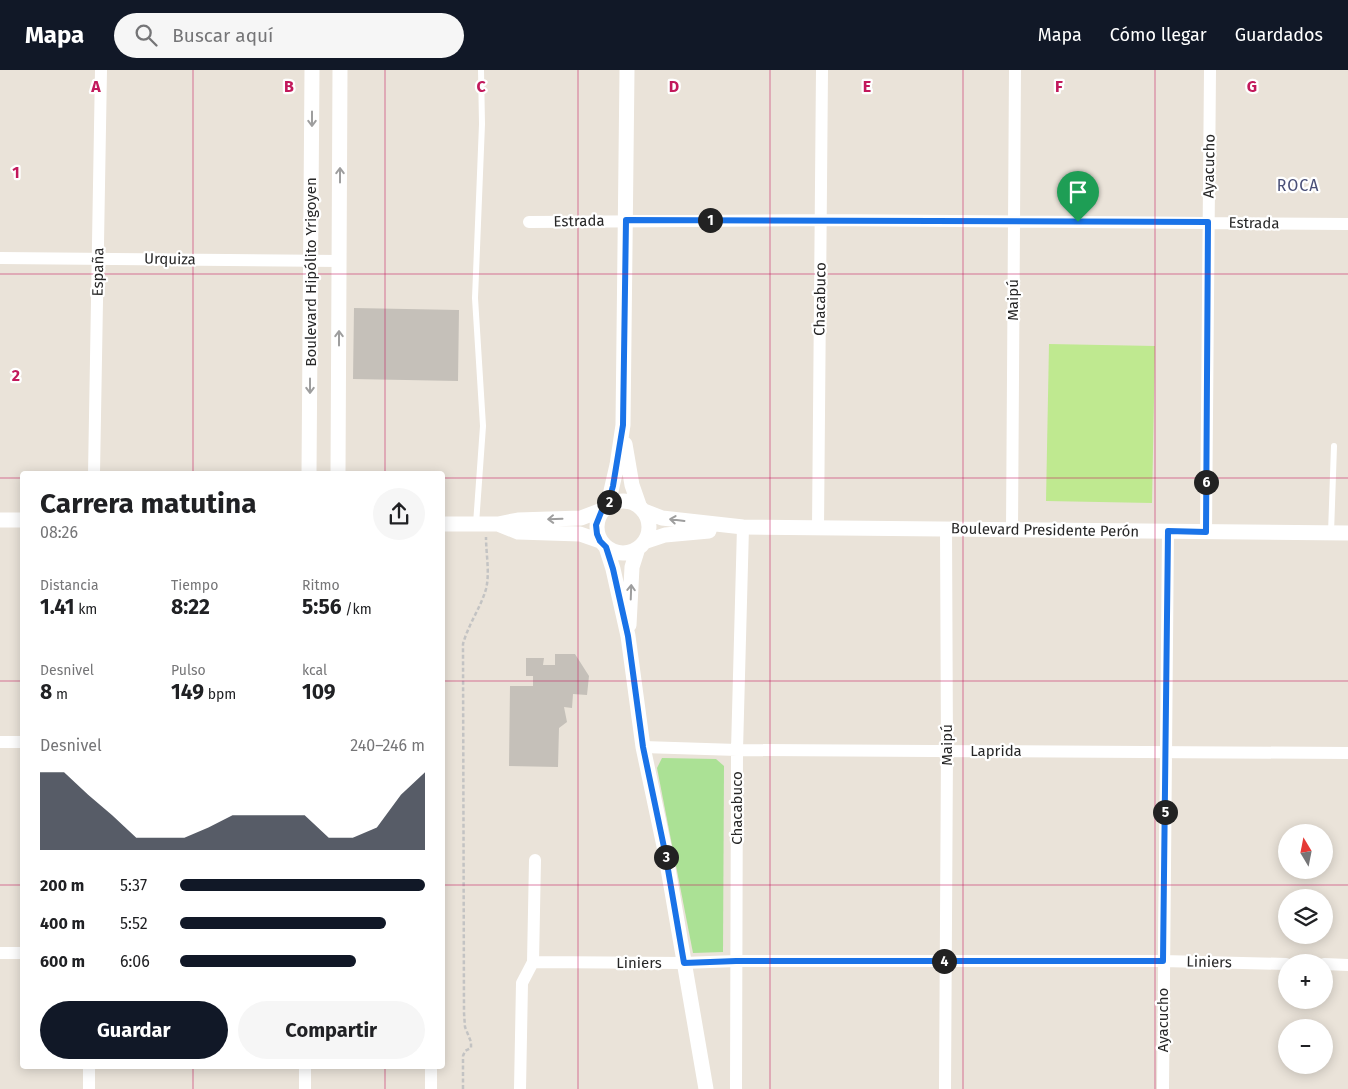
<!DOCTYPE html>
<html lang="es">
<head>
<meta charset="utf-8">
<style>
  :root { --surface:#fff; --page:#f6f6f6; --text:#202124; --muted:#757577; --accent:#111827 }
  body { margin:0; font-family:"Fira Sans",sans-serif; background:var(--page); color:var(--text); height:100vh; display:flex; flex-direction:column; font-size:19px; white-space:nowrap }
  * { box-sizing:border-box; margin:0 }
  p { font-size:16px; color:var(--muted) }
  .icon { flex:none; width:28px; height:28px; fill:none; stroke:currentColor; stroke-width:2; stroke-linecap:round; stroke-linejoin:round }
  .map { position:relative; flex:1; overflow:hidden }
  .details { position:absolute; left:20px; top:401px; width:425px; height:598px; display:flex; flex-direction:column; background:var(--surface); border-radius:5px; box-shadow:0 2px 12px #0003 }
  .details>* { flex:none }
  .needle { width:32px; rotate:350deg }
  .fabs { position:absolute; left:1278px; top:754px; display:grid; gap:10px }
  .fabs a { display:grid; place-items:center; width:55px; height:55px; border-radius:50%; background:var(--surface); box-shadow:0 2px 12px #0003; font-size:25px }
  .pin { position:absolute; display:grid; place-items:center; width:42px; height:42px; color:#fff; margin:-51px -21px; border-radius:50% 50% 50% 0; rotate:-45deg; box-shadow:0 0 5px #0007 }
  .pin .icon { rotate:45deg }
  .km { position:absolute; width:25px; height:25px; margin:-12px; border-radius:50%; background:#222; color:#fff; font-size:14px; line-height:25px; text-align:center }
  .round { display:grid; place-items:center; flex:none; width:52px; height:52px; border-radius:26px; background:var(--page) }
  .summary { display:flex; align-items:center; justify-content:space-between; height:85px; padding:0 20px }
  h1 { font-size:28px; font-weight:700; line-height:38px }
  .stats { display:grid; grid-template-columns:repeat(3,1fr); gap:8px; height:85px; padding:5px 20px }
  .stats div { display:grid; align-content:center }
  .stats b { font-size:21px; font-weight:700 }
  .stats small { font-size:14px; font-weight:400 }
  .stats p { font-size:14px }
  .chart { height:140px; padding:10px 20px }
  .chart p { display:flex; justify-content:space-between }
  .chart svg { width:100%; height:90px; margin-top:5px; fill:var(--accent); opacity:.7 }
  .primary-button { display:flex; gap:10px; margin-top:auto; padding:10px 20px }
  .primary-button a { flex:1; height:58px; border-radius:30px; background:var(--accent); color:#fff; font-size:20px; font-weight:700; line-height:58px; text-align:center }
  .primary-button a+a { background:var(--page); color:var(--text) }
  ul { padding:0 20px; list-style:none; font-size:16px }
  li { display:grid; grid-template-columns:80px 60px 1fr; align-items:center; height:38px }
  li i { height:12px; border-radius:6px; background:var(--accent) }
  header { display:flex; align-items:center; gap:30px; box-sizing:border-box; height:70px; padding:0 25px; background:var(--accent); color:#fff }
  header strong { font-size:24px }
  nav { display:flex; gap:28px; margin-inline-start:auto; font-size:18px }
  .search { width:350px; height:45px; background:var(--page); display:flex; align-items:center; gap:12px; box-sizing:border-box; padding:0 18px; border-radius:28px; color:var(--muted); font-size:19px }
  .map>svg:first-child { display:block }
</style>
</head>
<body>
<header>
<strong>Mapa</strong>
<div class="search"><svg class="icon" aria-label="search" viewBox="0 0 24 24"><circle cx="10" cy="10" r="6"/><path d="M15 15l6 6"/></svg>Buscar aquí</div>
<nav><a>Mapa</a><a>Cómo llegar</a><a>Guardados</a></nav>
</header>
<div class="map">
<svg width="1348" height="1019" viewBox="0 0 1348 1019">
  <rect width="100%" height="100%" fill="#eae3d9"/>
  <path fill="#abe195" d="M662 688 716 689 724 696 723 882 693 883 657 698Z"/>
  <path fill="#bfe990" d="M1049 274 1155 276 1152 433 1046 431Z"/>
  <path fill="#c5c0b9" d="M354 238 459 240 458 311 353 309Z
    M555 584H575L589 606 587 625 573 624 572 638 564 637 567 652 559 658 558 697 509 696 510 616H533V606H526V588H544L543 595H555Z"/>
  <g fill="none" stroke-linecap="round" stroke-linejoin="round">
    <path stroke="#c3c3c3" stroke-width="2.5" stroke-dasharray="4 2.5" stroke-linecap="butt" d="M463 1019V986L465 981 471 978V972L465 957 464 943 463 574C468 555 481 537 486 519 490 503 486 484 486 467"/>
    <path stroke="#fff" stroke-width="6" d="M476 454 483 356 475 228 482 54 481 0
      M1331 463 1334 376"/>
    <path stroke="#fff" stroke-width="12" d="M529 152 821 150 1348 154
      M0 188 340 191
      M94 404 101 0
      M818 458 822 0
      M1012 460 1015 0
      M1206 461 1210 0
      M0 672H22
      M643 677 737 680 1348 683
      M0 883H22
      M533 892 684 893 736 891H1163L1286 894
      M1324 894 1348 895
      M89 1019V996
      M305 1019V996
      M431 1019V996
      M520 1019 522 913 533 892 535 790
      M736 1019 737 680 743 457
      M945 1019 947 681 946 459
      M1163 1019 1168 461"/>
    <path stroke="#fff" stroke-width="15" d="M625 374 632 415 639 435
      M309 404 312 0
      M338 404 340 0
      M597 457a26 26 0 1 1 52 0a26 26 0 1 1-52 0Z
      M608 434 617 395 623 355 627 0
      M644 441 662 448 743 457 1348 463
      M0 450H22
      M442 454H498L518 450 581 448 602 440
      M498 454 518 462 580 464 600 471
      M644 472 665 465 709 461
      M606 477 613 499 628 566 643 677 665 781 706 1019
      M629 555 632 497 638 478"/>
  </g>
  <defs><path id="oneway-shaft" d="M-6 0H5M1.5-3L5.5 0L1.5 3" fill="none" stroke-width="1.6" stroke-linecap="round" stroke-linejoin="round" transform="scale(1.25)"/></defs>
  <g stroke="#9e9e9e">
    <use href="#oneway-shaft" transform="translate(312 49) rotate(90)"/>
    <use href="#oneway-shaft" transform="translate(340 105) rotate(-90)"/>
    <use href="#oneway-shaft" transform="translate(339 268) rotate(-90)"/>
    <use href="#oneway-shaft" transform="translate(310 316) rotate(90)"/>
    <use href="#oneway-shaft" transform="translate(555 449) rotate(178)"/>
    <use href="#oneway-shaft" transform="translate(677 450) rotate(-173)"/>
    <use href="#oneway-shaft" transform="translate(631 522) rotate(-88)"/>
  </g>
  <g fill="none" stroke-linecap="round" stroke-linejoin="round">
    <g stroke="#fff" stroke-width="10">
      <path id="route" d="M626 150 1208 152 1206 462 1168 461 1163 891H736L684 893 665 782 643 677 628 566 613 499 606 477 600 471 597 464 596 455 602 440 608 434 613 416 623 355Z"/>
    </g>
    <use href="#route" stroke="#1a73e8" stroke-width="6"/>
  </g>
  <path fill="none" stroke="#c2185b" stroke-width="1" stroke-opacity="0.55" d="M193 0V404M385 0V404M578 0V1019M770 0V1019M963 0V1019M1155 0V1019M0 204H1348M0 408H22M442 408H1348M0 611H22M442 611H1348M0 815H22M442 815H1348M193 996V1019M385 996V1019"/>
  <g text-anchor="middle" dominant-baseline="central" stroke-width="4.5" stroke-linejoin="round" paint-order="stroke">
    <g font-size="15" fill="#272727" stroke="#fff">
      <text transform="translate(1209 96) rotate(-89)">Ayacucho</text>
      <text transform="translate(579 151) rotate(-1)">Estrada</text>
      <text transform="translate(1254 153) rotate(1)">Estrada</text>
      <text transform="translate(170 189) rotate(1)">Urquiza</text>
      <text transform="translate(98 202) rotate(-89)">España</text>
      <text transform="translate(311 202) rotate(-90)">Boulevard Hipólito Yrigoyen</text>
      <text transform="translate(820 229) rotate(-89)">Chacabuco</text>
      <text transform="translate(1013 230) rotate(-90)">Maipú</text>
      <text transform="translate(1045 460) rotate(1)">Boulevard Presidente Perón</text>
      <text transform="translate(947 675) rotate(-90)">Maipú</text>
      <text x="996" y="681">Laprida</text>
      <text transform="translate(737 738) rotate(-90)">Chacabuco</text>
      <text transform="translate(1209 892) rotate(1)">Liniers</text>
      <text x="639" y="893">Liniers</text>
      <text transform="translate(1163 950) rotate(-90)">Ayacucho</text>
    </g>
    <g font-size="16" letter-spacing="1" fill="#494f77" stroke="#fff">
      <text x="1298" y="115">ROCA</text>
    </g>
  </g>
  <g font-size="16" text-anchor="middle" font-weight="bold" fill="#c2185b" stroke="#fff" stroke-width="4.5" stroke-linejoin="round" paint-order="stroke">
    <text x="96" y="22">A</text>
    <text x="289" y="22">B</text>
    <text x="481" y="22">C</text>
    <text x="674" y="22">D</text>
    <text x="867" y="22">E</text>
    <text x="1059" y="22">F</text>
    <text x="1252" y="22">G</text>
    <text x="16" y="108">1</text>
    <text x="16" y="311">2</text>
  </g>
</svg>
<div class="fabs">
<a><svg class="needle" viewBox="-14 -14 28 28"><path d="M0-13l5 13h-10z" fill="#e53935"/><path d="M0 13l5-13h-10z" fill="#757577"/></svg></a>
<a><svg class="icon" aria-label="layers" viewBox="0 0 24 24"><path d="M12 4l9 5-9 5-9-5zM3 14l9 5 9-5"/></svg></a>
<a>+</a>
<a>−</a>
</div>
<div class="pin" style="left:1078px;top:152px;background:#1e9e55"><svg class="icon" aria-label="arrive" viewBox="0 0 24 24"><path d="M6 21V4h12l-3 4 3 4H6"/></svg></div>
<b class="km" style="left:710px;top:150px">1</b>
<b class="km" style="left:609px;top:432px">2</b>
<b class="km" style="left:666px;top:787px">3</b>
<b class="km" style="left:944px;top:891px">4</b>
<b class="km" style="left:1165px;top:742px">5</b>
<b class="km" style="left:1206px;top:412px">6</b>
<section class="details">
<div class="summary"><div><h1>Carrera matutina</h1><p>08:26</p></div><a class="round"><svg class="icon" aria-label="share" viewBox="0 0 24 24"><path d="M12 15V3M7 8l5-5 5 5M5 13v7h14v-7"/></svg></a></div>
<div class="stats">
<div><p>Distancia</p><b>1.41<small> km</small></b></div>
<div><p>Tiempo</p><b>8:22</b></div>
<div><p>Ritmo</p><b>5:56<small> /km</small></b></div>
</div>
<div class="stats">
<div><p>Desnivel</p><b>8<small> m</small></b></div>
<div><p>Pulso</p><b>149<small> bpm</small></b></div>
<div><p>kcal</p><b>109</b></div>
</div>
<div class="chart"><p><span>Desnivel</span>240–246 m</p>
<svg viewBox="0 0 160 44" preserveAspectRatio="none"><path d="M0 44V6L10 6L20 17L30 27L40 38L50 38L60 38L70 33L80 27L90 27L100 27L110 27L120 38L130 38L140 33L150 17L160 6V44z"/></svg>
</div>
<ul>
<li><b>200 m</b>5:37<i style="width:100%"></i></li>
<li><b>400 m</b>5:52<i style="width:84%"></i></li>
<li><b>600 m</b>6:06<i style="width:72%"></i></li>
</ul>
<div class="primary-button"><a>Guardar</a><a>Compartir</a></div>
</section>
</div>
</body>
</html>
